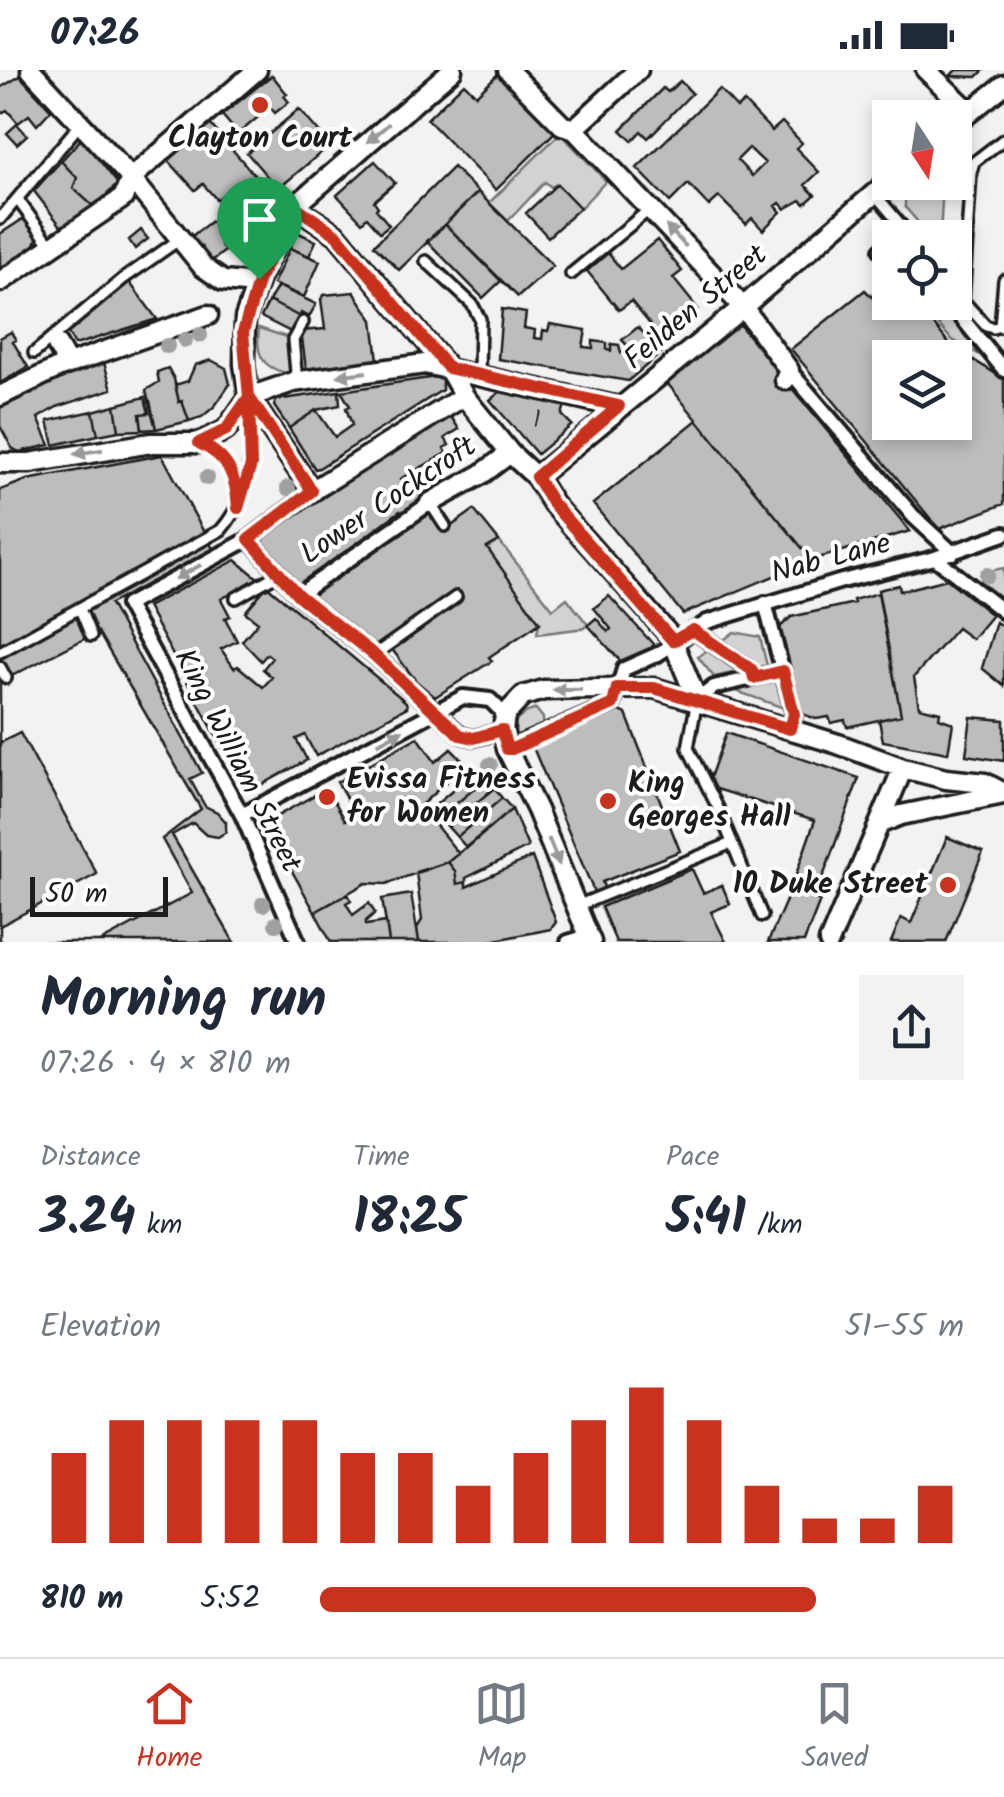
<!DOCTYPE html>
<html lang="en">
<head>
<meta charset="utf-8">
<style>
  :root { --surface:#fff; --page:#f2f2f3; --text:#1f2937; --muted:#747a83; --line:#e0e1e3; --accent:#c8321e }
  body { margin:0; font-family:Kalam,sans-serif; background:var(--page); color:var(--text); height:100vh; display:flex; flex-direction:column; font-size:38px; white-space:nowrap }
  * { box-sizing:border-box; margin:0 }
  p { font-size:32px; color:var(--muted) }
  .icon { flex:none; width:55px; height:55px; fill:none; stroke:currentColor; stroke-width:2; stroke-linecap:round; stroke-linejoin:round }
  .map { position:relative; height:872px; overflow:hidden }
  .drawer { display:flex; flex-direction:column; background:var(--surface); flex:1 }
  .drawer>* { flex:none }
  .needle { width:65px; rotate:168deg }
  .tools { position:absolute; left:872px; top:30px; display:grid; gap:20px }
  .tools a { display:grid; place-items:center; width:100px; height:100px; border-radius:0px; background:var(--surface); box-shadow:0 5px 15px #0003; font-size:50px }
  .scale { position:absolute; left:30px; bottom:25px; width:138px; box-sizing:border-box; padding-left:10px; border:5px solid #1c1c1c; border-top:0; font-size:28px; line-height:35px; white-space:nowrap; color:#1c1c1c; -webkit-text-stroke:8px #fff; paint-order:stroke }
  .pin { position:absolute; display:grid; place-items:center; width:85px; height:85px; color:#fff; margin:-102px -42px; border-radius:50% 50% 50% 0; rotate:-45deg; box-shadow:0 0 10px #0007 }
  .pin .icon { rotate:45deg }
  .round { display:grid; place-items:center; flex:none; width:105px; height:105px; border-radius:0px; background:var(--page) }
  .summary { display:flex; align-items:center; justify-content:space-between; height:170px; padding:0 40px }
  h1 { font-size:55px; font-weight:600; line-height:75px }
  .figures { display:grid; grid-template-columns:repeat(3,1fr); gap:15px; height:170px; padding:10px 40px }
  .figures div { display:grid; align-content:center }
  .figures b { font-size:50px; font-weight:600 }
  .figures small { font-size:28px; font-weight:400 }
  .figures p { font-size:28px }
  .chart { height:280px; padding:20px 40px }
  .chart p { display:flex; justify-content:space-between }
  .chart svg { width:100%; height:180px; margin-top:10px; stroke:var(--accent); stroke-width:6 }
  ul { padding:0 40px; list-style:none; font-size:32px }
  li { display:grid; grid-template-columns:160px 120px 1fr; align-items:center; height:75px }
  li i { height:25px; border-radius:12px; background:var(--accent) }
  .status { display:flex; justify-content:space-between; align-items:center; height:70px; padding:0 50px; background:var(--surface); direction:ltr }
  .status svg { height:28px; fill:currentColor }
  .tab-bar { display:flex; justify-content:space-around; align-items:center; height:140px; border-top:2px solid var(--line); background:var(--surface); font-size:28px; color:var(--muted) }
  .tab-bar a { display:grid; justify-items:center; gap:5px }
  .tab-bar .active { color:var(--accent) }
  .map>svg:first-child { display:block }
</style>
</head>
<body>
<div class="status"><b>07:26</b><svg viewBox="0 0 49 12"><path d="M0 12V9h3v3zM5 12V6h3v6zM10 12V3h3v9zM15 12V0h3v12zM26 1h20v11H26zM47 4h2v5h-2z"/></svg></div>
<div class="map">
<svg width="1004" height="872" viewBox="0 0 1004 872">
  <rect width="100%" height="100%" fill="#f2f2f2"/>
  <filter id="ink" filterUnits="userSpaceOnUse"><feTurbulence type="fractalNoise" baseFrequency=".01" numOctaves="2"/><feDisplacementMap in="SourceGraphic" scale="20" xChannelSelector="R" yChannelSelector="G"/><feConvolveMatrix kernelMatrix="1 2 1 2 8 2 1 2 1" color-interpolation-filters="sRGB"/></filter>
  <g filter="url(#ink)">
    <path fill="#d2d2d2" stroke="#777" stroke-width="2.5" d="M560 63 606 111 580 138 557 114 551 117 545 112 508 151 489 133Z
      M916 112 943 113 940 167H931L905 137V124Z
      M920 233H942L989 290 951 269Z
      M259 258 286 267 291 304C263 299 255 286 259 258Z
      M499 471 553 539 567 528 588 555 585 558 537 564 539 553 487 478Z
      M1004 498V530L981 512 983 502Z
      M734 562 760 567 767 596 758 597 721 572Z
      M710 578 743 601 714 607 698 587Z
      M778 610 787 639 733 620Z
      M536 639 543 648V656L515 668 516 651 525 643Z"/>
    <path fill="#bdbdbd" stroke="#1c1c1c" stroke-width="2.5" fill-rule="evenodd" d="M956 0H984L977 7 950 6Z
      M500 2 557 60 496 120 427 49 464 13 476 25Z
      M272 5 287 24 284 26 289 32 275 43 270 37 238 64 222 45Z
      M20 6 51 40 37 55 29 45 18 53 7 40 0 44V18Z
      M680 11 692 23 648 68 641 61 632 71 621 60 663 18 668 22Z
      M719 19 737 38 744 32 772 61 782 52 802 73 796 78 819 102 805 115 815 125 805 134 801 130 785 139 780 133 776 136 781 142 763 160 752 148 746 154 719 127 709 136 688 114 670 132 637 98ZM749 78 765 93 752 106 737 90Z
      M299 39 330 75 278 119 247 83Z
      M17 54 27 65 17 74 7 63Z
      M210 54 258 109 237 127 230 119 217 130 203 114 195 120 168 90Z
      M82 68 118 114 94 137 73 118 77 108 61 91Z
      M61 91 77 108 73 118 94 137 64 160 34 121Z
      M375 91 395 113 374 131 378 137 376 139 389 155 380 162 367 147 362 152 337 125Z
      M453 97 478 122 399 200 374 175Z
      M557 114 580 138 548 167 526 143Z
      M478 122 553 196 518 227 445 154Z
      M227 139 243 159 221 176 225 181 208 194 188 169Z
      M26 147 38 165 33 181 0 205V164Z
      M445 154 501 211 483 228 427 171Z
      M141 160 148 169 135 179 129 170Z
      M297 162 316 171 309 186 290 178Z
      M657 170 682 201 673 208 698 239 662 269 631 231 619 240 587 201 608 183 621 199Z
      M290 178 320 191 304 227 273 214Z
      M127 209 157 249 75 275 66 261Z
      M278 216 316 234 309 247 301 243 300 247 269 231Z
      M865 220 874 229 890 225V232H916L951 276 1004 309V434L939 459 791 279ZM890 288H955V352H890Z
      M354 222 373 250 378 290 306 299 301 261 325 259 321 229 324 225Z
      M269 231 300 247 291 262 261 247Z
      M502 239 526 243 524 258 535 260 534 268 542 269 543 260 548 261 550 254 586 260 583 277 593 278V271L607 273V280L611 281V274L619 275 621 283 629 277 622 270 638 257 661 283 628 311 498 289Z
      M738 253 910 461 812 490 667 313Z
      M11 262 16 270 13 272 28 297 0 313V268Z
      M103 290 112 319 57 337 38 348 50 375 19 382 12 378 0 356V337L66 303Z
      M211 290 226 298 230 314 215 336 202 347 189 351 182 331 179 332 175 315 188 311 195 295Z
      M168 298 174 309 179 332 182 331 189 351 156 359 146 320 159 312 157 302Z
      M436 307 442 309V320L319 398 315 399 289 358 316 340 335 367 352 355 346 338 350 336 341 321Z
      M339 321 340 335 316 340 289 358 274 336 276 330Z
      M501 321 565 335 562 345 572 355 537 384 490 330Z
      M145 327 149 343 140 344 142 360 119 361 115 335Z
      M150 331 156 359 142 360 140 344 149 343 146 332Z
      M115 335 119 361 98 365 93 341Z
      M93 341 98 365 54 375 48 351Z
      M450 345 459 359 445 368 449 375 444 378 447 383 400 409 405 417 441 397 448 411 402 444 400 441 299 516 263 474 264 466Z
      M697 350 812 490 683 544 593 434Z
      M162 385 213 479 110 534 202 703 190 709 197 722 205 736 217 742 226 752V762L218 767 206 765 193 753 172 765 234 872H0V420L27 410Z
      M474 440 499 471 487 478 540 553 489 587 492 591 435 627 416 611 391 578 460 529 455 523 376 579 307 523 416 444 430 445 443 462Z
      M236 490 259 509 221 529 230 546 225 548 237 571 221 579 234 598 238 596 263 617 272 607 263 599 272 588 267 584 261 591 242 571 258 552 245 542 267 516 406 632 407 637 316 686 305 665 296 669 307 690 256 718 242 714 147 537Z
      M947 509 992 545 972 569 957 558 914 607 919 637 940 642 939 648 953 653 948 683 883 671 879 650 901 645 878 520 899 515 900 521Z
      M878 523 901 645 847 657 845 650 831 653 829 647 816 649 797 642 790 597 785 593 778 559 791 547 854 533 853 530Z
      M609 526 653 574 651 581 623 594 588 555 596 548 608 562 611 559 594 538Z
      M996 552 1004 558V616L982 598Z
      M98 562 201 739 162 769 192 823 100 872H0V856L97 804 20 663 0 673V612Z
      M614 638 626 644 680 781 602 812 605 820 595 824 534 680 536 672Z
      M971 647 1004 650V691L966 685Z
      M726 663 859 708 815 829 820 831 804 872H768L791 819 815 750 707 716Z
      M418 667 435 692 451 679 466 694 420 736 459 784 448 792 386 814 366 813 315 842 265 753 327 718 345 750 355 744 337 712Z
      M478 699 486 709 440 747 432 738Z
      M486 709 494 718 448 757 440 747Z
      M494 718 502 728 457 767 448 757Z
      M502 728 512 739 467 778 457 767Z
      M512 739 528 777 466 808V812L457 814 455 801 448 792Z
      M947 767 983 782 946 872H891L901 848 911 853Z
      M532 787 556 852 551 859 485 872H419L417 858 422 850 416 802 448 792 455 801 457 814 466 812V817Z
      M692 799 703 823 722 815 730 834 711 842 726 872H616L601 837Z
      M348 824 351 830 346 833 353 845 369 833 375 843 366 851V855L386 852 389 872H331L315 842Z
      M411 824 419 872H389L382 829Z"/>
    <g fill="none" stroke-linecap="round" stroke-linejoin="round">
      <g stroke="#1c1c1c" stroke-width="16">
        <path id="service" d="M874 123 912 168
          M18 130 52 177
          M0 149 81 53
          M426 191 472 234 480 249 479 305
          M571 204 650 139
          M955 222 986 256 993 258 1004 255
          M963 232 971 102 974 92 1004 69
          M1000 257 1004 210
          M34 283 123 209 180 169
          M297 312 293 270 303 252
          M199 373C227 386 236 405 238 435
          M430 433 445 456
          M236 528 278 504
          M80 539 91 566
          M0 582 221 460C254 422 252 381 250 334
          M374 585 456 527
          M0 597 6 608
          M697 630 688 678 718 738 762 846
          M577 836 732 773"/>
      </g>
      <g stroke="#1c1c1c" stroke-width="20">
        <path id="pedestrian" d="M881 180 890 190
          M949 232 1004 300
          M789 300 914 447 953 483
          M249 469 298 525 374 585 461 665 474 668 493 663
          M935 488 1004 542
          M298 525 430 433
          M765 533 794 645 790 659
          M693 560 751 600 754 608
          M697 630 714 617 783 601
          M507 679 613 634 624 599 658 584 707 552 842 511 935 488 1004 464
          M242 745 463 627 490 630 498 638
          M298 872 242 745 127 535 249 469 312 421
          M568 872 588 866"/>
      </g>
      <g stroke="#1c1c1c" stroke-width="25">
        <path id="minor" d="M31 0 131 108 203 197 223 211 245 213 259 209
          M452 0 294 137 259 209 245 248 244 294 249 327 312 421 464 326
          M508 0 562 55 574 59 743 237 789 300 785 310
          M926 0 969 41
          M955 54 1004 15
          M574 59 638 0
          M296 137 337 165 448 298 464 326 510 383 536 407 553 434 671 567 697 630
          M0 212 123 128 131 108 257 0
          M57 275 68 294
          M0 326 60 297 208 245
          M249 327 293 312 425 294 619 337
          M0 393H30L151 373H199L226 360 249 327
          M536 407 743 237 890 110
          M430 433 482 404 510 383
          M879 754 901 745 1004 724
          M591 872 537 740 507 679 503 660 505 645 523 626 544 620 654 618 838 674 903 698 946 709 985 713 1004 723
          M829 872 903 698"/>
      </g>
      <use href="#service" stroke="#fff" stroke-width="9"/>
      <use href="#pedestrian" stroke="#fff" stroke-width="12"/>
      <use href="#minor" stroke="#fff" stroke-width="18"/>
    </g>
    <g fill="#a0a0a0">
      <circle cx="200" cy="265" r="8"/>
      <circle cx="185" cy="270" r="8"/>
      <circle cx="167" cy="276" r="8"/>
      <circle cx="207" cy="408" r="8"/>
      <circle cx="288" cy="418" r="8"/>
      <circle cx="987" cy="505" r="8"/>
      <circle cx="490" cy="695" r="8"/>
      <circle cx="263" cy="834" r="8"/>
      <circle cx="276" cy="854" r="8"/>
    </g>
    <defs><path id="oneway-solid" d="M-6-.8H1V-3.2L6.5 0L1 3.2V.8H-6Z" transform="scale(2.5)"/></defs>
    <g fill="#999">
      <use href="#oneway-solid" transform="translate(378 63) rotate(140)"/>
      <use href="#oneway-solid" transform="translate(676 166) rotate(-134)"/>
      <use href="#oneway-solid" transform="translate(352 304) rotate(172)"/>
      <use href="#oneway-solid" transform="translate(88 382) rotate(171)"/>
      <use href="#oneway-solid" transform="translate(188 502) rotate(151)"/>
      <use href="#oneway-solid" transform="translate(567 620) rotate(179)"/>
      <use href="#oneway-solid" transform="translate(390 667) rotate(-28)"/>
      <use href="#oneway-solid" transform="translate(554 782) rotate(68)"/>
    </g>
  </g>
  <g fill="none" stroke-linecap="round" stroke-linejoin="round" filter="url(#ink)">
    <g stroke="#fff" stroke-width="20">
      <path id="route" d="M259 209 243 262 249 327 226 360 199 373C229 387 236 406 238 438L251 395 249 327 312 421 249 469 298 525 374 585 460 665 474 668 502 660 507 679H512L613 634 617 618H654L790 659 794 644 783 601 754 608 752 600 693 560 673 571 553 434 536 407 619 336 448 298 337 165 296 137 259 209"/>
    </g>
    <use href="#route" stroke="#c8321e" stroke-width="12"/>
  </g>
  <g fill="#c8321e" stroke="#fff" stroke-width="4">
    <circle cx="260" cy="35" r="10"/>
    <circle cx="327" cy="727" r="10"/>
    <circle cx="608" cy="731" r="10"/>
    <circle cx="948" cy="815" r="10"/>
  </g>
  <g text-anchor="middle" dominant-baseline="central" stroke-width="8" stroke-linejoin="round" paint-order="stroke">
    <g font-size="25" fill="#444">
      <text x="537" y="350">1</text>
    </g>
    <g font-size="30" font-weight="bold" fill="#1c1c1c" stroke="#fff" text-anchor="start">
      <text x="260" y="69" text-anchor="middle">Clayton Court</text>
      <text x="347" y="710">Evissa Fitness<tspan x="347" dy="34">for Women</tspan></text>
      <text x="628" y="714">King<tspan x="628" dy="34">Georges Hall</tspan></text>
      <text x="928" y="815" text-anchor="end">10 Duke Street</text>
    </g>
    <g font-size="30" fill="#1c1c1c" stroke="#fff">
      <text transform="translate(696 238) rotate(-40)">Feilden Street</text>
      <text transform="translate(389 431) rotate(-34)">Lower Cockcroft</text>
      <text transform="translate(831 489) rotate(-15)">Nab Lane</text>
      <text transform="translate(237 691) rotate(63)">King William Street</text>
    </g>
  </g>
</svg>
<div class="tools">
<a><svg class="needle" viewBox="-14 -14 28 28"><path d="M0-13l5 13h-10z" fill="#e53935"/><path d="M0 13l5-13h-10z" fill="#747a83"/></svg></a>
<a><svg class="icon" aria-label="locate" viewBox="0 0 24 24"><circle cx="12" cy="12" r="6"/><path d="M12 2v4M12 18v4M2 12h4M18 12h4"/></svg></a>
<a><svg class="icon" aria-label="layers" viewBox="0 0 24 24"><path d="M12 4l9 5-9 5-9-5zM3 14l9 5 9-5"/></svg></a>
</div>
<div class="scale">50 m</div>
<div class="pin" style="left:259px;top:209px;background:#1e9e55"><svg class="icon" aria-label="arrive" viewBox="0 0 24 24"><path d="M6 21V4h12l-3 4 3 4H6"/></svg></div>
</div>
<section class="drawer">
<div class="summary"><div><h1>Morning run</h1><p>07:26 · 4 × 810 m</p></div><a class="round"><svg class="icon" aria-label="share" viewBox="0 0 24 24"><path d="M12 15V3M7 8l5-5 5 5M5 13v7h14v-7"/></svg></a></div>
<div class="figures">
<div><p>Distance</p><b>3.24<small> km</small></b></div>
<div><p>Time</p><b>18:25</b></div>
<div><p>Pace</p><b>5:41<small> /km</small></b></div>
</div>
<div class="chart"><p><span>Elevation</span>51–55 m</p>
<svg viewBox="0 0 160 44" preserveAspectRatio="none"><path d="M5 44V22M15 44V14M25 44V14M35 44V14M45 44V14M55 44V22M65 44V22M75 44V30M85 44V22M95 44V14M105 44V6M115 44V14M125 44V30M135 44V38M145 44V38M155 44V30"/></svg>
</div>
<ul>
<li><b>810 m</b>5:52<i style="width:77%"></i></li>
</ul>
</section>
<nav class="tab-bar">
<a class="active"><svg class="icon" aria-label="home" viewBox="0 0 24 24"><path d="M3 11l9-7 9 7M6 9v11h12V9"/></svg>Home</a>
<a><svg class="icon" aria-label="map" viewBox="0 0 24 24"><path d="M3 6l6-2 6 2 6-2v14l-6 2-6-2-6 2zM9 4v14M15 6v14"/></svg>Map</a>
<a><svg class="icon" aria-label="saved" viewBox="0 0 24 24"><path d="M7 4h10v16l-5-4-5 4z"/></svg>Saved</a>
</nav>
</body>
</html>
